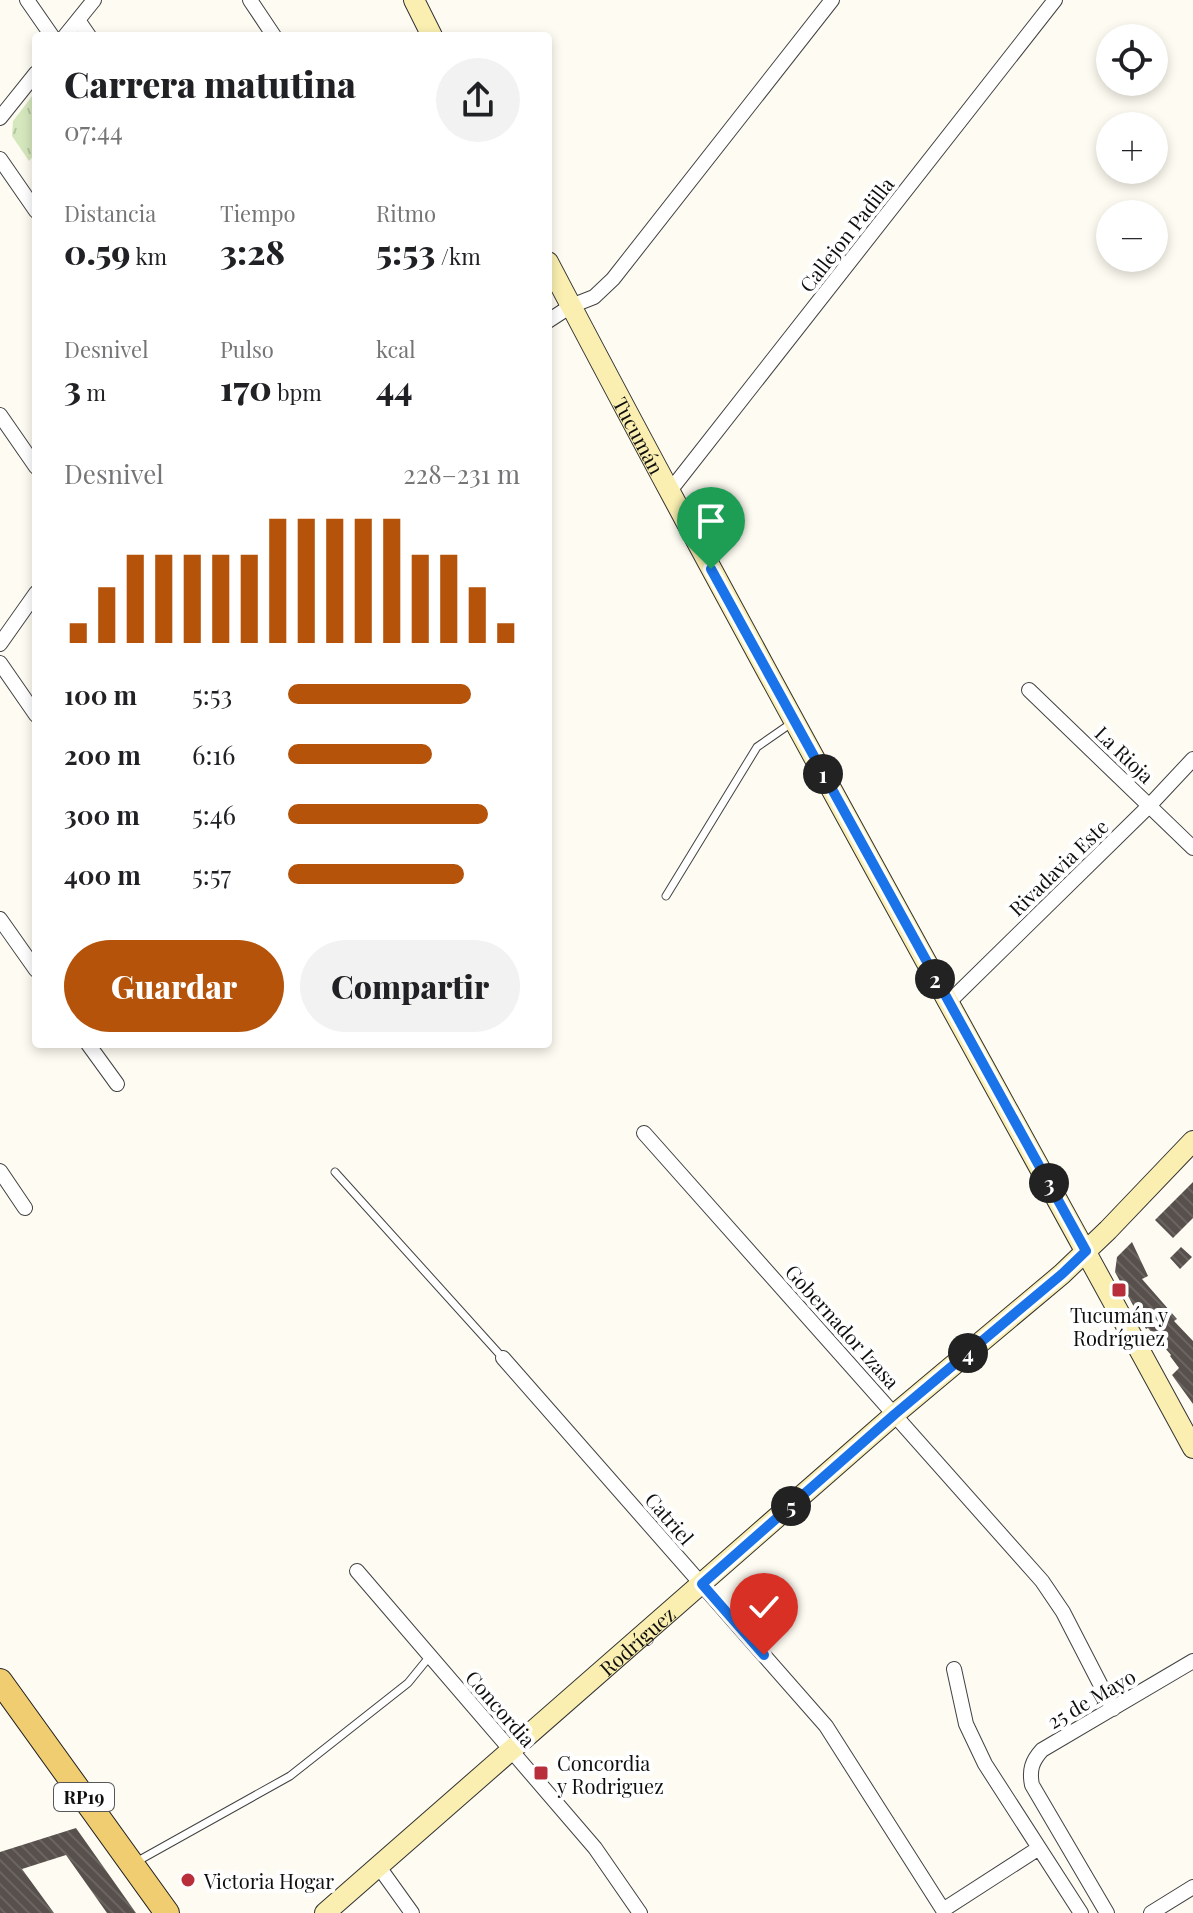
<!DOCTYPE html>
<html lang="es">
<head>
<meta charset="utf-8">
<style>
  :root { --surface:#fff; --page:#f2f2f2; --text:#202124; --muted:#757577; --accent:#b45309 }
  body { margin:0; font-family:"Playfair Display",serif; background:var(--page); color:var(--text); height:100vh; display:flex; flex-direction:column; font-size:30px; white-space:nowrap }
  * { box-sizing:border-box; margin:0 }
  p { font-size:26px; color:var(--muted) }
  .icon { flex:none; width:44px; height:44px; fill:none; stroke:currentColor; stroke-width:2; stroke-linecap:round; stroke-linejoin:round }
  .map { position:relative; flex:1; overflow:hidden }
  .side { position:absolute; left:32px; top:32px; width:520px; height:1016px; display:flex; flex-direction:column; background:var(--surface); border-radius:8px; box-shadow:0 4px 12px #0003 }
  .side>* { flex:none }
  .tools { position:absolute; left:1096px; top:24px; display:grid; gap:16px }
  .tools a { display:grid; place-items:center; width:72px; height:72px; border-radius:50%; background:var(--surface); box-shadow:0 4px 12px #0003; font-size:40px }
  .pin { position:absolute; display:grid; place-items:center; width:68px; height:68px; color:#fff; margin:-82px -34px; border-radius:50% 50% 50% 0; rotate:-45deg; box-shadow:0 0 8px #0007 }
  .pin .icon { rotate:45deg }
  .km { position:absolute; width:40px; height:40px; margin:-20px; border-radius:50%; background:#222; color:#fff; font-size:22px; line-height:40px; text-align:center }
  .round { display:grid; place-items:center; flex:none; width:84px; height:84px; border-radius:42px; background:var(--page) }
  .head { display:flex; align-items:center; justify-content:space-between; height:136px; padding:0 32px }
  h1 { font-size:36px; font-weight:800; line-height:60px }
  .stats { display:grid; grid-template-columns:repeat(3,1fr); gap:12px; height:136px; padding:8px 32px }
  .stats div { display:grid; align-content:center }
  .stats b { font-size:34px; font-weight:800 }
  .stats small { font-size:22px; font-weight:400 }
  .stats p { font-size:22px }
  .chart { height:224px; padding:16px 32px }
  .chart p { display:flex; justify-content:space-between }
  .chart svg { width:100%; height:144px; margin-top:8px; stroke:var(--accent); stroke-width:6 }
  .action { display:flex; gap:16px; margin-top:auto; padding:16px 32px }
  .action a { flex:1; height:92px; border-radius:48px; background:var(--accent); color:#fff; font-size:32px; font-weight:800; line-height:92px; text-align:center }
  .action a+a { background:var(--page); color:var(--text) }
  ul { padding:0 32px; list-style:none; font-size:26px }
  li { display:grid; grid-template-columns:128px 96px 1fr; align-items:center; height:60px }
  li i { height:20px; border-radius:10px; background:var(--accent) }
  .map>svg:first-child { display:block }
</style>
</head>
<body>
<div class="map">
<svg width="1193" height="1913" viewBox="0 0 1193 1913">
  <defs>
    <pattern id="park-tufts" width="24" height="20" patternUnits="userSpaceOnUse" patternTransform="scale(2)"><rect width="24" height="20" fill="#d5e7bd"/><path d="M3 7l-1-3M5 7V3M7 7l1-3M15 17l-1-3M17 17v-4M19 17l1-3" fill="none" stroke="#b6c5a1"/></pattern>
    <pattern id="building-back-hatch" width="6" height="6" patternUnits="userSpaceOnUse" patternTransform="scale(2)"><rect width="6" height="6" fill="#57504c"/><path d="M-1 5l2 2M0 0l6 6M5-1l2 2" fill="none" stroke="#6a6561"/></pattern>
  </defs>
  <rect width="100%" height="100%" fill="#fefbf2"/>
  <path fill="url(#park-tufts)" d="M36 91V153L29 161 12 136 13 121Z"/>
  <path fill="url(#building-back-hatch)" d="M1193 1182V1218L1173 1238 1155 1220Z
    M1132 1242 1148 1276 1142 1279 1177 1319 1174 1321 1193 1341V1404L1172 1375 1179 1368 1170 1356 1171 1355 1148 1328 1146 1329 1115 1272 1117 1257Z
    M1181 1247 1192 1257 1180 1269 1170 1258Z
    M76 1828 136 1913H107L66 1855 22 1869 54 1913H0V1852Z"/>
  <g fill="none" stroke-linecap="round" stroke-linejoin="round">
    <g stroke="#424242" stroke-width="9">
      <path id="lane" d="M666 896 757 747 793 722
        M335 1172 502 1357
        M136 1862 290 1776 408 1683 430 1656"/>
    </g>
    <g stroke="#424242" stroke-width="16">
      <path id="street" d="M27 0 52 36
        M250 0 274 36
        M78 20 89 36
        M65 36 94 0
        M0 118 36 73
        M0 159 36 211
        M548 321 571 306 594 297 613 279 832 0
        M0 415 36 467
        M669 492 1055 0
        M0 644 36 593
        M0 663 36 715
        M1029 690 1193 848
        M0 919 36 970
        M949 1002 1149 806 1193 759
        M88 1044 117 1084
        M644 1133 1042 1581 1063 1612 1113 1709
        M0 1171 25 1208
        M503 1358 826 1726 945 1913
        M357 1571 595 1848 640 1913
        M954 1669 966 1724 985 1764 1081 1913
        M379 1867 412 1913
        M943 1910 1039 1848
        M1107 1913 1032 1785C1029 1770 1032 1761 1042 1750L1193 1661
        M1151 1913 1193 1887"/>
    </g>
    <g stroke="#313131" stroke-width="22">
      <g id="secondary">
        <path d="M414 0 432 36"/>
        <path id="s1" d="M548 262C757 661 978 1053 1193 1448"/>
        <path id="s2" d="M325 1913 895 1414 1062 1274 1108 1230 1193 1141"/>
      </g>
    </g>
    <g stroke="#202020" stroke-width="26">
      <path id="primary" d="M0 1681 167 1913"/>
    </g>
    <use href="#lane" stroke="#fff" stroke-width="7"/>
    <use href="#street" stroke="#fff" stroke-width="14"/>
    <use href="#secondary" stroke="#faefb1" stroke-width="20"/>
    <use href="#primary" stroke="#f0cd70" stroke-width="24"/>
  </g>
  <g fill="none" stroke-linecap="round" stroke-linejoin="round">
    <g stroke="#fff" stroke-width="16">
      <path id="route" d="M711 569 1086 1251 1062 1274 895 1414 702 1584 764 1655"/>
    </g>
    <use href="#route" stroke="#1a73e8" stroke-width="10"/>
  </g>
  <g fill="#b82e3a" stroke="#fff" stroke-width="3">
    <rect x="1111" y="1282" width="16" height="16" rx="4"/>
    <rect x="533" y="1765" width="16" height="16" rx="4"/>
    <circle cx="188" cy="1880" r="8"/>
  </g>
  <g text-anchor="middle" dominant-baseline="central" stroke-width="8" stroke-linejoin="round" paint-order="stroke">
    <rect fill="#fff" stroke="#575757" stroke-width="2" x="54" y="1783" width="60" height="28" rx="6"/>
    <g font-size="18" font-weight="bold" fill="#0f0f0f">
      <text x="84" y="1797">RP19</text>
    </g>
    <g font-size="20" fill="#0f0f0f" stroke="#fff">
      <text transform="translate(846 234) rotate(-52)">Callejon Padilla</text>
      <text stroke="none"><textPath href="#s1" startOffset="196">Tucumán</textPath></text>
      <text transform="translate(1125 754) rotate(44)">La Rioja</text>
      <text transform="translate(1058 867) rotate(-44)">Rivadavia Este</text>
      <text transform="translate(843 1326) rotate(48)">Gobernador Izasa</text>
      <text transform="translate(670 1518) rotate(49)">Catriel</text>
      <text stroke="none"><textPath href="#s2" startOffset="414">Rodríguez</textPath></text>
      <text transform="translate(1091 1698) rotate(-30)">25 de Mayo</text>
      <text transform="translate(501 1708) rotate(49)">Concordia</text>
    </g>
    <g font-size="20" fill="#0f0f0f" stroke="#fff" text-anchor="start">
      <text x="1119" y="1314" text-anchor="middle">Tucumán y<tspan x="1119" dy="23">Rodríguez</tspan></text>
      <text x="557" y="1762">Concordia<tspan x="557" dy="23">y Rodriguez</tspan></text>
      <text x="204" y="1880">Victoria Hogar</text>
    </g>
  </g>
</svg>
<div class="tools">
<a><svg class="icon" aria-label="locate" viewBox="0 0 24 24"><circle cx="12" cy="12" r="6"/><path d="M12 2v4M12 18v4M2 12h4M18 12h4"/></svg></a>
<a>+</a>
<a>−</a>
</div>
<div class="pin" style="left:711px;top:569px;background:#1e9e55"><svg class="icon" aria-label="arrive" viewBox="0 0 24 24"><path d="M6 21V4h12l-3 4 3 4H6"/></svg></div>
<div class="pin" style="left:764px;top:1655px;background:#d93025"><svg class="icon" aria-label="check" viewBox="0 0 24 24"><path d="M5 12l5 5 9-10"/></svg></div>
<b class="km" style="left:823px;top:774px">1</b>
<b class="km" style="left:935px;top:979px">2</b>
<b class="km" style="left:1049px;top:1183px">3</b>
<b class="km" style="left:968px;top:1353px">4</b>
<b class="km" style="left:791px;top:1506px">5</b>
<section class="side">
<div class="head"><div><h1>Carrera matutina</h1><p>07:44</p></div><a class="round"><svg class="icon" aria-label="share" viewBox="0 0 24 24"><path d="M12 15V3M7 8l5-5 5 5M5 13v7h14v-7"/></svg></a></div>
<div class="stats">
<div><p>Distancia</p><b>0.59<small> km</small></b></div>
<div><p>Tiempo</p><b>3:28</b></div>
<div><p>Ritmo</p><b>5:53<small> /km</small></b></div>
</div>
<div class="stats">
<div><p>Desnivel</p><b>3<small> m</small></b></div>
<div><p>Pulso</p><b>170<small> bpm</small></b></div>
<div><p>kcal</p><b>44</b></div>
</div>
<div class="chart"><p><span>Desnivel</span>228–231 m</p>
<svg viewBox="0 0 160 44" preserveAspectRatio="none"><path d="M5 44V38M15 44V27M25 44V17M35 44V17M45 44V17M55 44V17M65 44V17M75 44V6M85 44V6M95 44V6M105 44V6M115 44V6M125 44V17M135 44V17M145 44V27M155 44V38"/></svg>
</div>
<ul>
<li><b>100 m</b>5:53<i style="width:79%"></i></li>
<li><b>200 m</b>6:16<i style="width:62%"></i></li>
<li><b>300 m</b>5:46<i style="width:86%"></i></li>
<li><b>400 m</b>5:57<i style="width:76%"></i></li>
</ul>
<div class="action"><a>Guardar</a><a>Compartir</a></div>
</section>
</div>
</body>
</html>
